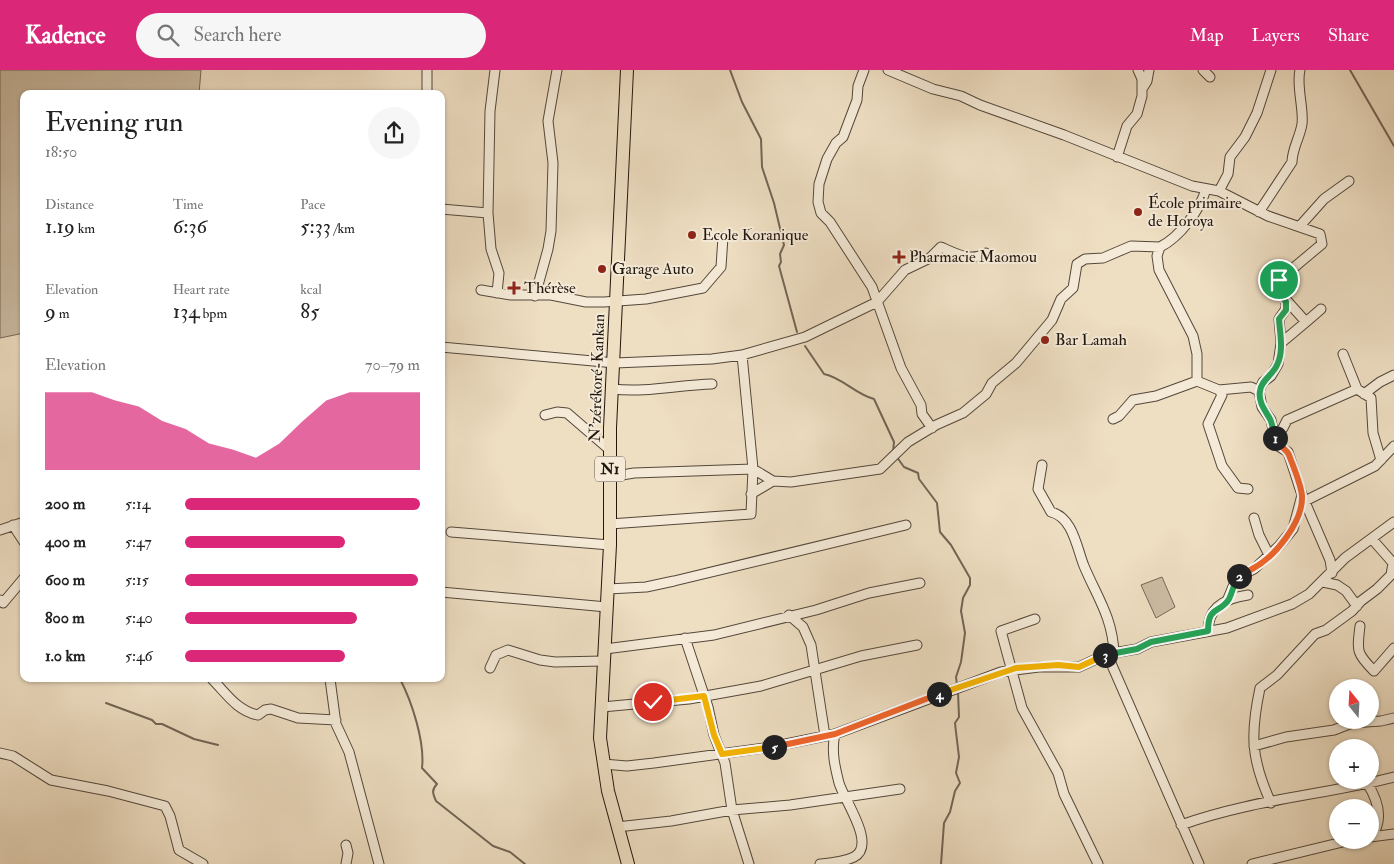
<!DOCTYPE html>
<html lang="en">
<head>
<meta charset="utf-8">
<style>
  :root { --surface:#fff; --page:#f6f6f6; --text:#222; --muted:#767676; --accent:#db2777 }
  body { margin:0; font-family:"IM FELL Double Pica",serif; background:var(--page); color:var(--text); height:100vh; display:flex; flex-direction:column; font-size:19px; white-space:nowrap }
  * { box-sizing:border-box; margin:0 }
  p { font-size:16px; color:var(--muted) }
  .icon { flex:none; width:28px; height:28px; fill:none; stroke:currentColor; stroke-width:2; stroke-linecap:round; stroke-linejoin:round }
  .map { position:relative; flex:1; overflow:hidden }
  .drawer { position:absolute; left:20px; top:20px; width:425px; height:592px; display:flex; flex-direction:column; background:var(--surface); border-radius:10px; box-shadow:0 1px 4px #0004 }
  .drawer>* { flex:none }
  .needle { width:32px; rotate:342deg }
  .tools { position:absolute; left:1329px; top:609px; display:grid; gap:10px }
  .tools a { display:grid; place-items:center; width:50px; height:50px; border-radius:50%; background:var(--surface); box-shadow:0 1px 4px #0004; font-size:25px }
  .pin { position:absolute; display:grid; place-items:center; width:42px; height:42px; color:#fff; margin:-21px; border:2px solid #fff; border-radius:50%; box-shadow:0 1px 5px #0007 }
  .km { position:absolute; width:25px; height:25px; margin:-12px; border-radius:50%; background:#222; color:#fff; font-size:14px; line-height:25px; text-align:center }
  .round { display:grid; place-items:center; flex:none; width:52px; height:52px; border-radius:26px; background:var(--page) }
  .summary { display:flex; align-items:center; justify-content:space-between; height:85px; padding:0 25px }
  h1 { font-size:28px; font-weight:600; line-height:38px }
  .figures { display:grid; grid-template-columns:repeat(3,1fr); gap:8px; height:85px; padding:5px 25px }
  .figures div { display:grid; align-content:center }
  .figures b { font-size:21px; font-weight:600 }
  .figures small { font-size:14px; font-weight:400 }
  .figures p { font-size:14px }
  .chart { height:140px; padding:10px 25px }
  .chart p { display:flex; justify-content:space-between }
  .chart svg { width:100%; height:90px; margin-top:5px; fill:var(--accent); opacity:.7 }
  ul { padding:0 25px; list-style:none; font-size:16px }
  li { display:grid; grid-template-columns:80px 60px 1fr; align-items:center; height:38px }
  li i { height:12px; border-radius:6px; background:var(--accent) }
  header { display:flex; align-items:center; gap:30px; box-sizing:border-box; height:70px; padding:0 25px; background:var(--accent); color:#fff }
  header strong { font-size:24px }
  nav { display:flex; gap:28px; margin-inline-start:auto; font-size:18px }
  .search { width:350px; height:45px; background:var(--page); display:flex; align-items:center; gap:12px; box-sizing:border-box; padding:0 18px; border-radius:28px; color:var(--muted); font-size:19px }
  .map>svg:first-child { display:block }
</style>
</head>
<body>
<header>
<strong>Kadence</strong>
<div class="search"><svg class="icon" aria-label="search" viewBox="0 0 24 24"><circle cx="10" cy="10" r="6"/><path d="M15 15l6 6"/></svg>Search here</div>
<nav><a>Map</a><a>Layers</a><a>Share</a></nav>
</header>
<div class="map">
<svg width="1394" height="794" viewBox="0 0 1394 794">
  <rect width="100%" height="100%" fill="#eedec2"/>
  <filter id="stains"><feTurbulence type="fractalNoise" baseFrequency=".004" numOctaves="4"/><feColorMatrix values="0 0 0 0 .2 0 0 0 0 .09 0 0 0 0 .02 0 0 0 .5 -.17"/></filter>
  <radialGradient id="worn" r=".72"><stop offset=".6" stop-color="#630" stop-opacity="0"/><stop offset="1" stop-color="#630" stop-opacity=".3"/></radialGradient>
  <path fill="#cbbca3" stroke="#766958" d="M0 0H201L199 24H24V263L0 268Z
    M1162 507 1175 537 1156 548 1141 515Z"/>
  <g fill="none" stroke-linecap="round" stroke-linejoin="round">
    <path stroke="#726555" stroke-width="2" d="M730 0 742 32 761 69 762 97 774 133 784 175 780 184 781 192 779 196 797 262
      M1350 0 1394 76
      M805 276 824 304C843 308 855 324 874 329L894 372 893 382
      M896 386 904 397 918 403 919 409 937 433 940 462 951 475 970 508V515L963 528 961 541 965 563 961 592 956 607 957 615
      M400 609C412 632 425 672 422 698L437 714C431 720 433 724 436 731L493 776 510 782 525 794
      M106 633 152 650 156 654H162L194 669 218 675
      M941 794 944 753 950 742 955 721 960 713 956 703 959 687 956 662 955 653 959 647 958 622"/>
    <g stroke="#54483b" stroke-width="11">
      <path id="minor" d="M495 0 490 41 488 143 491 179 499 203 497 223
        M864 0 858 16 857 30 843 67 836 73 827 89 819 114 818 132 821 143 830 152 872 217 901 298 921 335 922 344 932 358
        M888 0 933 19 961 26 980 35 1064 65 1192 116 1219 121 1268 146 1320 164 1322 174 1279 210 1280 223 1306 252 1321 239
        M1203 0 1210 7
        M1142 19 1147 11 1149 0
        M427 24V0
        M1117 87 1127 56 1137 44 1142 26V9L1138 0
        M1206 119C1200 140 1180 167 1160 177L1157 186 1159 200 1193 266 1197 284V311L1219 320 1251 317 1259 321
        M1219 121 1228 104 1230 87 1245 67 1257 43 1271 0
        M441 139 488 143
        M1259 142 1292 92C1292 79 1300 67 1302 54 1304 39 1296 15 1300 0
        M1299 157 1324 129 1349 111
        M481 220 511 225H551L586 232H604L646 229 703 218 721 197 723 167
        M535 226 548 179 551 161 553 93 548 51 557 0
        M1306 252 1281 273 1278 294 1271 306 1263 312 1259 321 1262 337 1271 350 1275 370 1278 376 1288 382 1302 425 1330 490 1332 503
        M1281 273 1279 249 1286 239V232
        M441 277 615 293 712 289 742 285 805 267 877 232 905 200 930 188 941 177C956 184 971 192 986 183
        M612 319C646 323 678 315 712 314
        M1357 319 1371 328 1373 363 1381 390
        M1219 320 1222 325 1208 354 1222 396 1238 418 1248 419
        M1364 324 1380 312 1394 305
        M545 345 557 342 567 343 610 380
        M1113 349 1119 346 1133 330 1156 326 1197 311
        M1274 367 1283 358 1287 350 1357 319 1343 284
        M1042 395 1038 419 1051 442C1073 447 1077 479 1084 496 1097 527 1113 548 1114 584
        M610 407 634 403 753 399 773 411 791 412 880 399 908 372 936 355 963 343 986 324 992 313 1016 293 1052 250 1061 229 1073 218 1077 194 1085 189 1103 188 1131 176 1160 177
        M751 424 773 411
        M1305 431 1375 396 1394 376
        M1254 448 1259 465 1269 485
        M610 454 751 444 753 399 742 285
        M13 455 24 472
        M0 460 24 452
        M451 462 610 475
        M1323 512 1337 515 1346 521 1357 536
        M608 519 646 517 674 511 906 455
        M441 522 607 537
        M0 530 3 533 24 508
        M1227 531 1237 507 1254 499 1279 476 1293 459 1302 425
        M789 545 803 557 811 575 825 666
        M1035 549 1001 561 1022 638 1058 703 1064 724 1098 794
        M1360 556C1357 581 1356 583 1374 601L1394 578
        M1208 561C1208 537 1226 528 1248 525
        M685 568 708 637 714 665 725 693 732 740 749 794
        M605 579 714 565 816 540 869 523 920 513
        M1107 584 1199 794
        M490 598 496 585 508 580 540 590 555 592 604 591
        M212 609C226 623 237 641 258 645L265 640 271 639 298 648 336 650
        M330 609 336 654 349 682 379 794
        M602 637 689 629 761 616 861 586 917 575
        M1254 676 1286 667 1334 660 1352 653 1381 651 1394 648
        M0 683 13 686 51 710 108 721 165 736 170 746 179 780 203 794
        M603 694 627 696 654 693 771 677 835 664 1001 602 1039 597H1079L1107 584 1137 579 1151 572 1227 558 1292 534 1309 524 1345 488 1394 452
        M1367 713C1378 730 1384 750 1371 767
        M1271 733C1251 689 1250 665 1260 618L1277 605 1315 564 1326 560 1352 541 1361 531 1377 519 1391 505 1393 493 1372 469
        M1181 755C1250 730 1323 725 1394 707
        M617 757 671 751 732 740 790 735 900 719
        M1370 767 1394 764
        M346 775 348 783 346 794
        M820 794C831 793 844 792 854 787 877 775 844 730 839 713 835 697 831 681 835 664
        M1252 794 1351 770"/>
    </g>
    <g stroke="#21160e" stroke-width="14">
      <path id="highway" d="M627 0 610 358V475L600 668 608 721 628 794"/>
    </g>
    <use href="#minor" stroke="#f4ead7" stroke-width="9"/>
    <use href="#highway" stroke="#eedec2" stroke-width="12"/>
  </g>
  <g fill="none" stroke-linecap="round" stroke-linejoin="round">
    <g stroke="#fff" stroke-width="10">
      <path id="split-1" d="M1275 368C1273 362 1273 355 1270 349 1265 340 1258 332 1260 321 1261 310 1273 305 1277 295 1284 281 1280 264 1279 249L1286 240V232L1280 223 1279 210"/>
    </g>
    <g stroke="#fff" stroke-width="10">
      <path id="split-2" d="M1239 506C1243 503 1248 502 1252 499 1275 487 1303 452 1302 426 1301 414 1293 396 1289 385 1286 378 1278 376 1275 368"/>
    </g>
    <g stroke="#fff" stroke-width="10">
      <path id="split-3" d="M1105 585 1137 579 1151 572 1208 561C1208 535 1220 544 1229 529 1233 521 1234 512 1239 506"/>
    </g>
    <g stroke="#fff" stroke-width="10">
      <path id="split-4" d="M939 624 1016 598 1058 595 1079 597 1105 585"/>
    </g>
    <g stroke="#fff" stroke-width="10">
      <path id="split-5" d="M774 677 835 664 939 624"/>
    </g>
    <g stroke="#fff" stroke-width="10">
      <path id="split-6" d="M653 632 704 626 714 665 722 684 774 677"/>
    </g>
    <use href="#split-1" stroke="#22a559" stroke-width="6"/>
    <use href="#split-2" stroke="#f0652b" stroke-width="6"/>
    <use href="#split-3" stroke="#22a559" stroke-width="6"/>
    <use href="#split-4" stroke="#f5b400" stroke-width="6"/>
    <use href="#split-5" stroke="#f0652b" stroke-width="6"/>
    <use href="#split-6" stroke="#f5b400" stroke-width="6"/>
  </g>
  <g fill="#8f2418" stroke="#f4ead7" stroke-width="2">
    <circle cx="1138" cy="142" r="5"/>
    <circle cx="692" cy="165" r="5"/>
    <path d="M896.5 179.5h5v5h5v5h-5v5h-5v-5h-5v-5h5z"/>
    <circle cx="602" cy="199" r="5"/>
    <path d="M511.5 210.5h5v5h5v5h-5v5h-5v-5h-5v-5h5z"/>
    <circle cx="1045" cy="270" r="5"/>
  </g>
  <g text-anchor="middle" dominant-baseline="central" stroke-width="4" stroke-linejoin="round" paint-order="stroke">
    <rect fill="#f4ead7" stroke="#60564a" stroke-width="1" x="595" y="386.5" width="30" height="25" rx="4"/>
    <g font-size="15" font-weight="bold" fill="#21160e">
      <text x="610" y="399">N1</text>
    </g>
    <g font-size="16" fill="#21160e" stroke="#f4ead7" text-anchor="start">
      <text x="1148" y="133">École primaire<tspan x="1148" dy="18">de Horoya</tspan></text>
      <text x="702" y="165">Ecole Koranique</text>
      <text x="909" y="187">Pharmacie Maomou</text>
      <text x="612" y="199">Garage Auto</text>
      <text x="524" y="218">Thérèse</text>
      <text x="1055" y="270">Bar Lamah</text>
    </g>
    <g font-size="16" fill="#21160e" stroke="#f4ead7">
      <text transform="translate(597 308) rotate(-88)">N'zérékoré-Kankan</text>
    </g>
  </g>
  <rect width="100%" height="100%" filter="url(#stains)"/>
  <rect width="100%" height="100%" fill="url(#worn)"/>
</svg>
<div class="tools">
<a><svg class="needle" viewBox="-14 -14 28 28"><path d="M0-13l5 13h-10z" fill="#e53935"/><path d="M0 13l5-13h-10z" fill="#767676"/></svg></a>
<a>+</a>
<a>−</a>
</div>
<div class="pin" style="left:1279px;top:210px;background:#1e9e55"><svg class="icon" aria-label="arrive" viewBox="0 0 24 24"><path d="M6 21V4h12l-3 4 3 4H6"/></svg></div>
<div class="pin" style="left:653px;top:632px;background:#d93025"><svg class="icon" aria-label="check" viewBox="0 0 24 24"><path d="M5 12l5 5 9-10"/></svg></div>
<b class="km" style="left:1275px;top:368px">1</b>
<b class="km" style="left:1239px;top:506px">2</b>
<b class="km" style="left:1105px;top:585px">3</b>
<b class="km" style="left:939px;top:624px">4</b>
<b class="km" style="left:774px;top:677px">5</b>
<section class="drawer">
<div class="summary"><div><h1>Evening run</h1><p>18:50</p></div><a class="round"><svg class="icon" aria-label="share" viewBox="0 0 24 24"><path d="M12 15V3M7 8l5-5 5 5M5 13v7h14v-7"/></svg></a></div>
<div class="figures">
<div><p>Distance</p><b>1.19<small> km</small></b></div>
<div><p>Time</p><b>6:36</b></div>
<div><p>Pace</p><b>5:33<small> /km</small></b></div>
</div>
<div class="figures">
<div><p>Elevation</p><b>9<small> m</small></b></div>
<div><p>Heart rate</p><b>134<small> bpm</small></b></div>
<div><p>kcal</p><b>85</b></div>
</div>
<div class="chart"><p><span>Elevation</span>70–79 m</p>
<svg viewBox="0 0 160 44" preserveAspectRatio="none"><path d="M0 44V6L10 6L20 6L30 10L40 13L50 20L60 24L70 31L80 34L90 38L100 31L110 20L120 10L130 6L140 6L150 6L160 6V44z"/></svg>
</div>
<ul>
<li><b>200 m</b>5:14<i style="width:100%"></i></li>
<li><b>400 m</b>5:47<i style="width:68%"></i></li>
<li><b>600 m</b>5:15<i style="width:99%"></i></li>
<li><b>800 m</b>5:40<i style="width:73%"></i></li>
<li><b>1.0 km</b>5:46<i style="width:68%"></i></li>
</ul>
</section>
</div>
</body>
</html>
